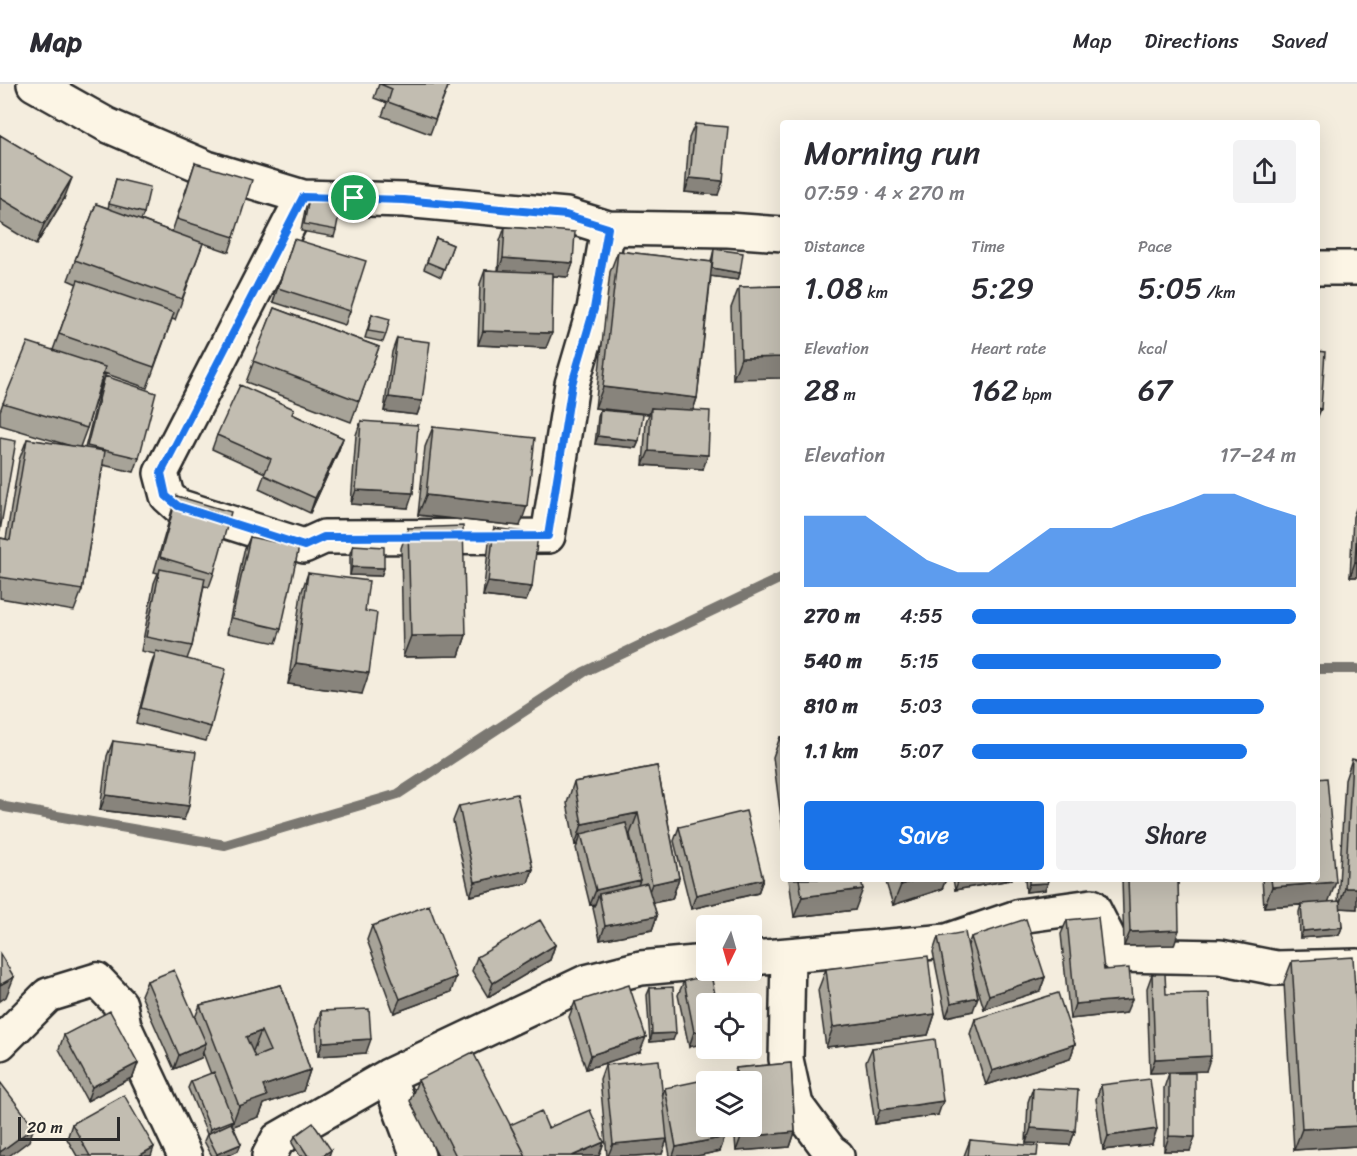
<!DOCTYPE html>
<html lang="en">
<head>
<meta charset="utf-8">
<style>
  :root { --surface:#fff; --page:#f2f2f3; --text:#2b2b33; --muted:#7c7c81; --line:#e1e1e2; --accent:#1a73e8 }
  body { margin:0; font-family:Sriracha,sans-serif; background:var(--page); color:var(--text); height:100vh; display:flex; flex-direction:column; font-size:22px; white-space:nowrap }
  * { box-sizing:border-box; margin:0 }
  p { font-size:20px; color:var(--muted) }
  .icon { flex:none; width:33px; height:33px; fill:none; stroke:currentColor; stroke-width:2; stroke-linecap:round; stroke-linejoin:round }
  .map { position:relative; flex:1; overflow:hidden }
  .sheet { position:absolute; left:780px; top:36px; width:540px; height:762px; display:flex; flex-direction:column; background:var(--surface); border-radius:6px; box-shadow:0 6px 24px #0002 }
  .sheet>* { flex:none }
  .needle { width:39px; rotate:185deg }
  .tools { position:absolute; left:696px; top:831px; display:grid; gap:12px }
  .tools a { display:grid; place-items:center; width:66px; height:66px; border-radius:6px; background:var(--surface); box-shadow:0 6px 24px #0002; font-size:30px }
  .scale { position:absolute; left:18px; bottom:15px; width:102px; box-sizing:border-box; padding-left:6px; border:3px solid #2b2b2b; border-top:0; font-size:16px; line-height:21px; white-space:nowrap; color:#2b2b2b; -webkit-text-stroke:4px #fcf5e5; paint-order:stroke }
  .pin { position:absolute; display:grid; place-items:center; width:51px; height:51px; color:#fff; margin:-26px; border:3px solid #fff; border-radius:50%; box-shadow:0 2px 6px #0007 }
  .round { display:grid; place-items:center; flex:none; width:63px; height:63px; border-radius:6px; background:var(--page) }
  .summary { display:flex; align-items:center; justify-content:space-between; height:102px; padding:0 24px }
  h1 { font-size:33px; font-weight:600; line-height:45px }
  .stats { display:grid; grid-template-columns:repeat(3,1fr); gap:9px; height:102px; padding:6px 24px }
  .stats div { display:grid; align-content:center }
  .stats b { font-size:30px; font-weight:600 }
  .stats small { font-size:16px; font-weight:400 }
  .stats p { font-size:16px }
  .chart { height:168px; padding:12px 24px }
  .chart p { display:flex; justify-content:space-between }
  .chart svg { width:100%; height:108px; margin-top:6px; fill:var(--accent); opacity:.7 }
  .cta { display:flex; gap:12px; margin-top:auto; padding:12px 24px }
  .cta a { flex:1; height:69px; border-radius:6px; background:var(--accent); color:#fff; font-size:24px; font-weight:600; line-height:69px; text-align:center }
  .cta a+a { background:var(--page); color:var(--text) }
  ul { padding:0 24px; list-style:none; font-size:20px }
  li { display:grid; grid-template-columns:96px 72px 1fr; align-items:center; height:45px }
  li i { height:15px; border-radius:8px; background:var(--accent) }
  header { display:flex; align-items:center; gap:36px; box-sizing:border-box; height:84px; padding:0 30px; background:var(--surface); border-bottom:2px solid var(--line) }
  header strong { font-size:28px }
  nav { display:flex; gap:33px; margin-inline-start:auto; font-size:21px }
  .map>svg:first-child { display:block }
</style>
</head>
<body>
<header>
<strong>Map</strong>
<nav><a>Map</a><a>Directions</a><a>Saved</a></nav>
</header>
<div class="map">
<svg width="1357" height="1072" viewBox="0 0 1357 1072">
  <rect width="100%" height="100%" fill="#f4edde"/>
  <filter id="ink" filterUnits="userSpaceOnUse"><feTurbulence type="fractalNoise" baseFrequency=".0167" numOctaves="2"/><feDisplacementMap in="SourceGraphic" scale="12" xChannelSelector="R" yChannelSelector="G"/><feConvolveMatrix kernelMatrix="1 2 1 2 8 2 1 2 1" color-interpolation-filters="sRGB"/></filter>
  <g filter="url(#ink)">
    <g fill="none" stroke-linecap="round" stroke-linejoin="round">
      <path stroke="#7a7771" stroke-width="10" d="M1317 585H1357
        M0 720 5 723 225 761 398 710 584 588 783 493"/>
      <g stroke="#2b2b2b" stroke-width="38">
        <path id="street" d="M34 0 107 41 207 84 303 113 404 116 566 131 608 144 728 146 783 150
          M303 113 161 389 167 412 178 422 304 462 324 453 548 452 572 300 594 225 608 144
          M1317 184H1357
          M788 871 786 975 796 1021 830 1067 837 1072
          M752 874 947 857 1020 832 1092 822 1117 871 1220 873 1276 884 1357 882
          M0 959 48 911 97 896 120 920 124 942 185 1072
          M388 992 418 1072
          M269 1072 278 1055 388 992 586 898 641 884 706 878"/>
      </g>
      <use href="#street" stroke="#fcf5e5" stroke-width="33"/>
    </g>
    <path fill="#a7a398" stroke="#2b2b2b" stroke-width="1.5" fill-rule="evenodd" d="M379 0H449L430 50 382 32 387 19 374 14Z
      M695 40 718 111 685 108 689 54Z
      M0 51 64 115 36 161 0 139Z
      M195 79 234 153 229 168 203 159 175 236 172 235 147 304 104 289 87 344 80 363 85 364 100 306 105 292 139 374 134 388 103 381 82 506 74 527 0 514V454L6 455 19 376 27 355 71 362 0 341V327L3 319 53 266 77 200 68 196 96 120 108 124 116 95 144 129 141 136 172 148Z
      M309 114 336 146 334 153 301 147 306 121Z
      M505 143 573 179 568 193 553 192 546 264 478 261 480 200 485 186 498 187 500 157Z
      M436 154 453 161 441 193 424 185Z
      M294 155 350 227 345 241 273 218Z
      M714 165 740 189 738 196 711 192 697 314 693 326 703 385 643 381 646 338 649 330 595 324 610 188 618 167 711 178Z
      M783 202 733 295 731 224 739 203Z
      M274 224 379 263 351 338 246 298Z
      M372 230 386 250 383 258 365 254Z
      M397 254 422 317 417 331 384 327 392 268Z
      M600 326 639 357 636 364 595 360 598 333Z
      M292 330 343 354 338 368 310 429 259 405 265 389 212 365 217 351Z
      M361 337 408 424 351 420 356 351Z
      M433 343 520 442 418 431 425 363Z
      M177 412 214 489 209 503 204 502 192 562 187 575 211 643 206 657 136 639 151 581 155 570 141 567 154 499 158 489 154 488 172 426Z
      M1357 422V493H1350L1353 433Z
      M408 444 466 551 459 572 403 573 401 464Z
      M494 444 532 503 526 517 483 512 489 458Z
      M250 453 281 545 276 559 227 549 244 467Z
      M353 461 384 484 381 492 350 491V469Z
      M308 489 365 527 362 610 288 600 301 510Z
      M780 653H783V749L773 673Z
      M113 657 184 736 100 726 107 672Z
      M1352 675 1357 825 1340 824 1342 843 1339 851 1300 854 1299 828 1301 821 1264 823 1262 795H1317L1328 818H1338L1345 696Z
      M657 682 679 794 672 815 653 819 657 832 652 846 600 856 593 824 595 820 590 821 576 764 578 760 575 761 567 719 574 698ZM628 750H630L638 789Z
      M459 722 533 785 528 799 470 812 453 737Z
      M679 743 763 795 758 809 691 825 674 757Z
      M789 795H861L855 826 794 833Z
      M885 795H946L942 805 893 821Z
      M953 795H1011L1010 796 955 806Z
      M1025 795H1047L1048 799 1045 806 1026 808Z
      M1122 795H1178L1174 861 1124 862Z
      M1067 836 1104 886 1126 929 1070 935 1061 850Z
      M372 842 451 908 394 929 367 856Z
      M938 853 968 861 971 853 1045 893 1040 907 984 925 975 896 973 927 946 933 933 868Z
      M555 861 550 876 488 913 472 887 477 873Z
      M1292 877 1357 937V1059L1356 1062 1294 1066 1284 898Z
      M826 885 935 930 928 951 826 963 818 906Z
      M1152 890 1166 910 1206 987 1150 989 1147 904Z
      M147 897 195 934 200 921 281 901 310 986 303 1007 264 1020 259 1033 233 1042 241 1060 238 1067 227 1072H212L204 1057 207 1050 188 1004 191 997 211 990 203 969 201 974 174 985 141 911Z
      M684 897 717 920 689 963 678 911Z
      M650 904 673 956 650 958 647 911Z
      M575 918 640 968 586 985 569 933Z
      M321 927 366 969 318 972 316 941Z
      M975 935 1075 960 1070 975 986 1001 970 950Z
      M64 951 138 979 133 993 87 1017 59 965Z
      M872 964 938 1031 875 1040 866 978Z
      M791 979 795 1048 790 1063 736 1067 734 1042H752V998H731L736 984Z
      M605 981 663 1010 665 1004 725 1053 720 1067 697 1072H670L667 1055 662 1070 634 1072H607L600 995Z
      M1169 989 1190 1067H1164V1004Z
      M418 996 510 1041 548 1044 604 1058 599 1072H438L410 1017Z
      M1101 1001 1152 1060 1103 1066 1096 1015Z
      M1033 1004 1075 1047 1070 1061 1026 1059 1028 1018Z
      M72 1040 151 1072H77L67 1055Z
      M295 1052 329 1072H300L292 1059Z
      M970 1056 1037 1072H964Z"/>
    <path fill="#88847c" stroke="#2b2b2b" stroke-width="1.5" d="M72 94 64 115 36 161 44 140Z
      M690 94 723 97 718 111 685 108Z
      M503 174 573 179 568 193 498 188Z
      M712 184 740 189 738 196 709 192Z
      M483 247 552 249 546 264 478 261Z
      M783 273V294L733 295 741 274Z
      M603 303 697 314 690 335 651 324 649 330 595 324Z
      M389 313 422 317 417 331 384 327Z
      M1317 324 1321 325 1317 335Z
      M598 352 639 357 636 364 595 360Z
      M343 354 338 368 310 429 315 414Z
      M649 367 708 371 703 385 643 381Z
      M356 406 413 409 408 424 351 420Z
      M426 411 527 422 520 442 418 431Z
      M1355 478H1357V493H1350Z
      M352 483 384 484 381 492 350 491Z
      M488 498 532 503 526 517 483 512Z
      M466 551 459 572 403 573 411 552Z
      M296 579 369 589 362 610 288 600Z
      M106 711 189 722 184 736 100 726Z
      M638 729 630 750 584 759 581 750 578 760 575 761 582 740Z
      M533 785 528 799 470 812 475 798Z
      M679 794 672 815 644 820 652 800Z
      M763 795 758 809 691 825 696 811Z
      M918 795H946L942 805 893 821 901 801Z
      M959 795H1011L1010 796 955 806Z
      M640 796 635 810H599L595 820 590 821 596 806Z
      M1336 798 1328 819 1264 823 1272 803Z
      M1048 799 1045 806 1026 808 1029 800Z
      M1345 804H1357V825L1338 824Z
      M863 805 855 826 794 833 802 813Z
      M657 832 652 846 600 856 605 842Z
      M1342 843 1339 851 1300 854 1303 847Z
      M1179 846 1174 861 1124 862 1130 848Z
      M555 861 550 876 488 913 493 899Z
      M14 893 6 913 0 917V901Z
      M456 893 451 908 394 929 400 915Z
      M1045 893 1040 907 984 925 989 911Z
      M978 913 973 927 946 933 951 919Z
      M1132 915 1126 929 1070 935 1075 920Z
      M935 930 928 951 826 963 833 943Z
      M706 946V959L689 963 694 948Z
      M261 947 253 967 239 973 246 953Z
      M676 949 673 956 650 958 652 950Z
      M646 953 640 968 586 985 591 971Z
      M371 955 366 969 318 972 323 958Z
      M206 959 201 974 174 985 179 971Z
      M1075 960 1070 975 986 1001 992 987Z
      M1211 972 1206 987 1150 989 1155 975Z
      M138 979 133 993 87 1017 92 1003Z
      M310 986 303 1007 264 1020 259 1033 231 1043 239 1022 263 1002Z
      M943 1017 938 1031 875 1040 880 1026Z
      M233 1036 230 1043 208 1052 210 1045Z
      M1357 1042V1059L1356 1062 1294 1066 1302 1045Z
      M34 1043 29 1057 9 1072H0V1068Z
      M1031 1044 1075 1047 1070 1061 1026 1059Z
      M1157 1045 1152 1060 1103 1066 1108 1052Z
      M795 1048 790 1063 736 1067 741 1053Z
      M1169 1052 1195 1053 1190 1067H1164Z
      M725 1053 720 1067 697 1072H673L676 1063Z
      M667 1055 662 1070 634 1072H608L613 1060Z
      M604 1058 599 1072H572Z
      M241 1060 238 1067 227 1072H217V1070Z
      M154 1063 151 1072H139Z
      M331 1066 329 1072H322Z"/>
    <path fill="#c2bdb1" stroke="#2b2b2b" stroke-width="1.5" fill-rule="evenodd" d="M380 0H449L435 35 388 18 392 5Z
      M695 40 728 43 723 97 690 94Z
      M0 51 72 94 44 140 0 114Z
      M195 79 252 96 234 153 177 135Z
      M116 95 150 103 144 129 109 120Z
      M309 114 341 120 336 146 304 140Z
      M96 120 203 159 182 215 75 176Z
      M505 143 575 148 573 179 503 174Z
      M436 154 453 161 444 185 427 178Z
      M294 155 366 177 350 227 278 204Z
      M714 165 743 169 740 189 712 184Z
      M618 167 712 178 697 314 603 303Z
      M485 186 553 189 552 249 483 247Z
      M78 196 174 229 154 283 59 250Z
      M783 202V273L741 274 739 203Z
      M274 224 379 263 359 317 253 277Z
      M372 230 390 235 386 250 368 247Z
      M397 254 430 258 422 317 389 313Z
      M28 258 105 283 87 344 3 319Z
      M1317 267 1325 268 1321 325 1317 324Z
      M105 292 156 309 139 374 87 362Z
      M240 301 294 325 292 330 343 354 315 414 264 391 271 375 217 351Z
      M651 324 710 327 708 371 649 367Z
      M600 326 643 330 639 357 598 352Z
      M361 337 418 341 413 409 356 406Z
      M433 343 535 354 527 422 426 411Z
      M0 354 16 357 0 447Z
      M27 355 105 367 82 506 0 493V454L10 456Z
      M177 412 231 428 214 489 160 473Z
      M1357 441V478H1355Z
      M463 442 466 551 411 552 408 444Z
      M494 444 538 450 532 503 488 498Z
      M250 453 299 463 281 545 232 534Z
      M353 461 384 463V484L352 483Z
      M160 485 205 494 192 562 146 553Z
      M308 489 369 497 365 527 377 529 369 589 296 579Z
      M156 567 226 585 211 643 141 624Z
      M780 653H783V672Z
      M113 657 196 668 189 722 106 711Z
      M1352 675 1357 676V804H1345Z
      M657 682 679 794 652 800 638 729 582 740 574 698Z
      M1327 694 1336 798 1272 803 1271 795H1317V695Z
      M517 710 533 785 475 798 459 722Z
      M746 727 763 795 696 811 679 743Z
      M626 739 640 796 596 806 581 750Z
      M799 795H861L863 805 802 813Z
      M899 795H918L901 801Z
      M1029 795H1047L1048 799 1029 800Z
      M1128 795H1178L1179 846 1130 848Z
      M647 799 657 832 605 842 599 810Z
      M1340 817 1342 843 1303 847 1301 820Z
      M429 821 456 893 400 915 372 842Z
      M1098 833 1104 886 1129 884 1132 915 1075 920 1067 836Z
      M1026 835 1045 893 989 911 971 853Z
      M540 836 555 861 493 899 477 873Z
      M965 848 978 913 951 919 938 853Z
      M0 870 14 893 0 901Z
      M928 872 935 930 833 943 826 885Z
      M1353 873 1357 937V1042L1302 1045 1292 877Z
      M174 886 206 959 179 971 147 897Z
      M1152 890H1165L1166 910 1209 909 1211 972 1155 975Z
      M711 891 717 920H706V946L694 948 684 897Z
      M281 901 310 986 263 1002 267 1012 239 1022 200 921ZM261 947 270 967 255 973 246 953Z
      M629 901 646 953 591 971 575 918Z
      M673 903 676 949 652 950 650 904Z
      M1058 909 1075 960 992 987 975 935Z
      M369 925 371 955 323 958 321 927Z
      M110 927 138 979 92 1003 64 951Z
      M935 955 943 1017 880 1026 872 964Z
      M473 968 526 1072H456L418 996Z
      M659 976 667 1055 613 1060 605 981Z
      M791 979 795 1048 741 1053 740 1042H752V998H737L736 984Z
      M214 988 233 1036 210 1045 191 997Z
      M1169 989H1195V1053L1169 1052Z
      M713 994 714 998H706V1042H723L725 1053 676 1063 665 1004Z
      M1150 995 1157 1045 1108 1052 1101 1001Z
      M0 998 34 1043 0 1068Z
      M1033 1004 1078 1006 1075 1047 1031 1044Z
      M124 1011 154 1063 139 1072H90L72 1040Z
      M590 1026 604 1058 572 1072H526L510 1041 541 1027 548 1044Z
      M231 1039 241 1060 217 1070 207 1050Z
      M313 1039 331 1066 322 1072H308L295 1052Z
      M970 1056 1038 1062 1037 1072H968Z"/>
  </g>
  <g fill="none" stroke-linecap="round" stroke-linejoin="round" filter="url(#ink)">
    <g stroke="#fff" stroke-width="12">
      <path id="route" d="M303 113 404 116 566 131 608 144 594 225 572 300 548 452 324 453 304 462 178 422 166 412 161 389Z"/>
    </g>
    <use href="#route" stroke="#1a73e8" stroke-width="8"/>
  </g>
</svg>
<div class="tools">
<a><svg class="needle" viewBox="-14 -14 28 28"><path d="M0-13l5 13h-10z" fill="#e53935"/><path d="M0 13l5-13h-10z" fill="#7c7c81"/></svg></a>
<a><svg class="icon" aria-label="locate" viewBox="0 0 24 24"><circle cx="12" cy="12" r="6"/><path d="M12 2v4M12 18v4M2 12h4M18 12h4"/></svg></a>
<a><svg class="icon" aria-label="layers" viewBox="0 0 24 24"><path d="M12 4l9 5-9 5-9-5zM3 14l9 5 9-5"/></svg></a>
</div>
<div class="scale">20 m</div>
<div class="pin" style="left:354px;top:114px;background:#1e9e55"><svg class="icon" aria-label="arrive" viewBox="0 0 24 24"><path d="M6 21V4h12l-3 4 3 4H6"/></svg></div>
<section class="sheet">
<div class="summary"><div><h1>Morning run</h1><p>07:59 · 4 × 270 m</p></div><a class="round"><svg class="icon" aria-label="share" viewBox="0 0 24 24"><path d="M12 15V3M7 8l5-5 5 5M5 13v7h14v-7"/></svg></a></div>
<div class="stats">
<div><p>Distance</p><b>1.08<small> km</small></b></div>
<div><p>Time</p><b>5:29</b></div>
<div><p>Pace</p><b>5:05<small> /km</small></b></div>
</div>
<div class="stats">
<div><p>Elevation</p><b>28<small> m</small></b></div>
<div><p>Heart rate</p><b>162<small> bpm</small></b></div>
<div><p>kcal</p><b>67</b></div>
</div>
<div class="chart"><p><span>Elevation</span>17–24 m</p>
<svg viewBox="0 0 160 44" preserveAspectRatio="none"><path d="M0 44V15L10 15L20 15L30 24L40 33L50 38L60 38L70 29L80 20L90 20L100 20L110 15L120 11L130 6L140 6L150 11L160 15V44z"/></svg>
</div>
<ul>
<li><b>270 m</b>4:55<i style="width:100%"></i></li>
<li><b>540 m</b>5:15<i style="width:77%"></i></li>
<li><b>810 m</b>5:03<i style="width:90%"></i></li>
<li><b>1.1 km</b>5:07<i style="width:85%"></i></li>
</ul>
<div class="cta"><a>Save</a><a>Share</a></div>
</section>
</div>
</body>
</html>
